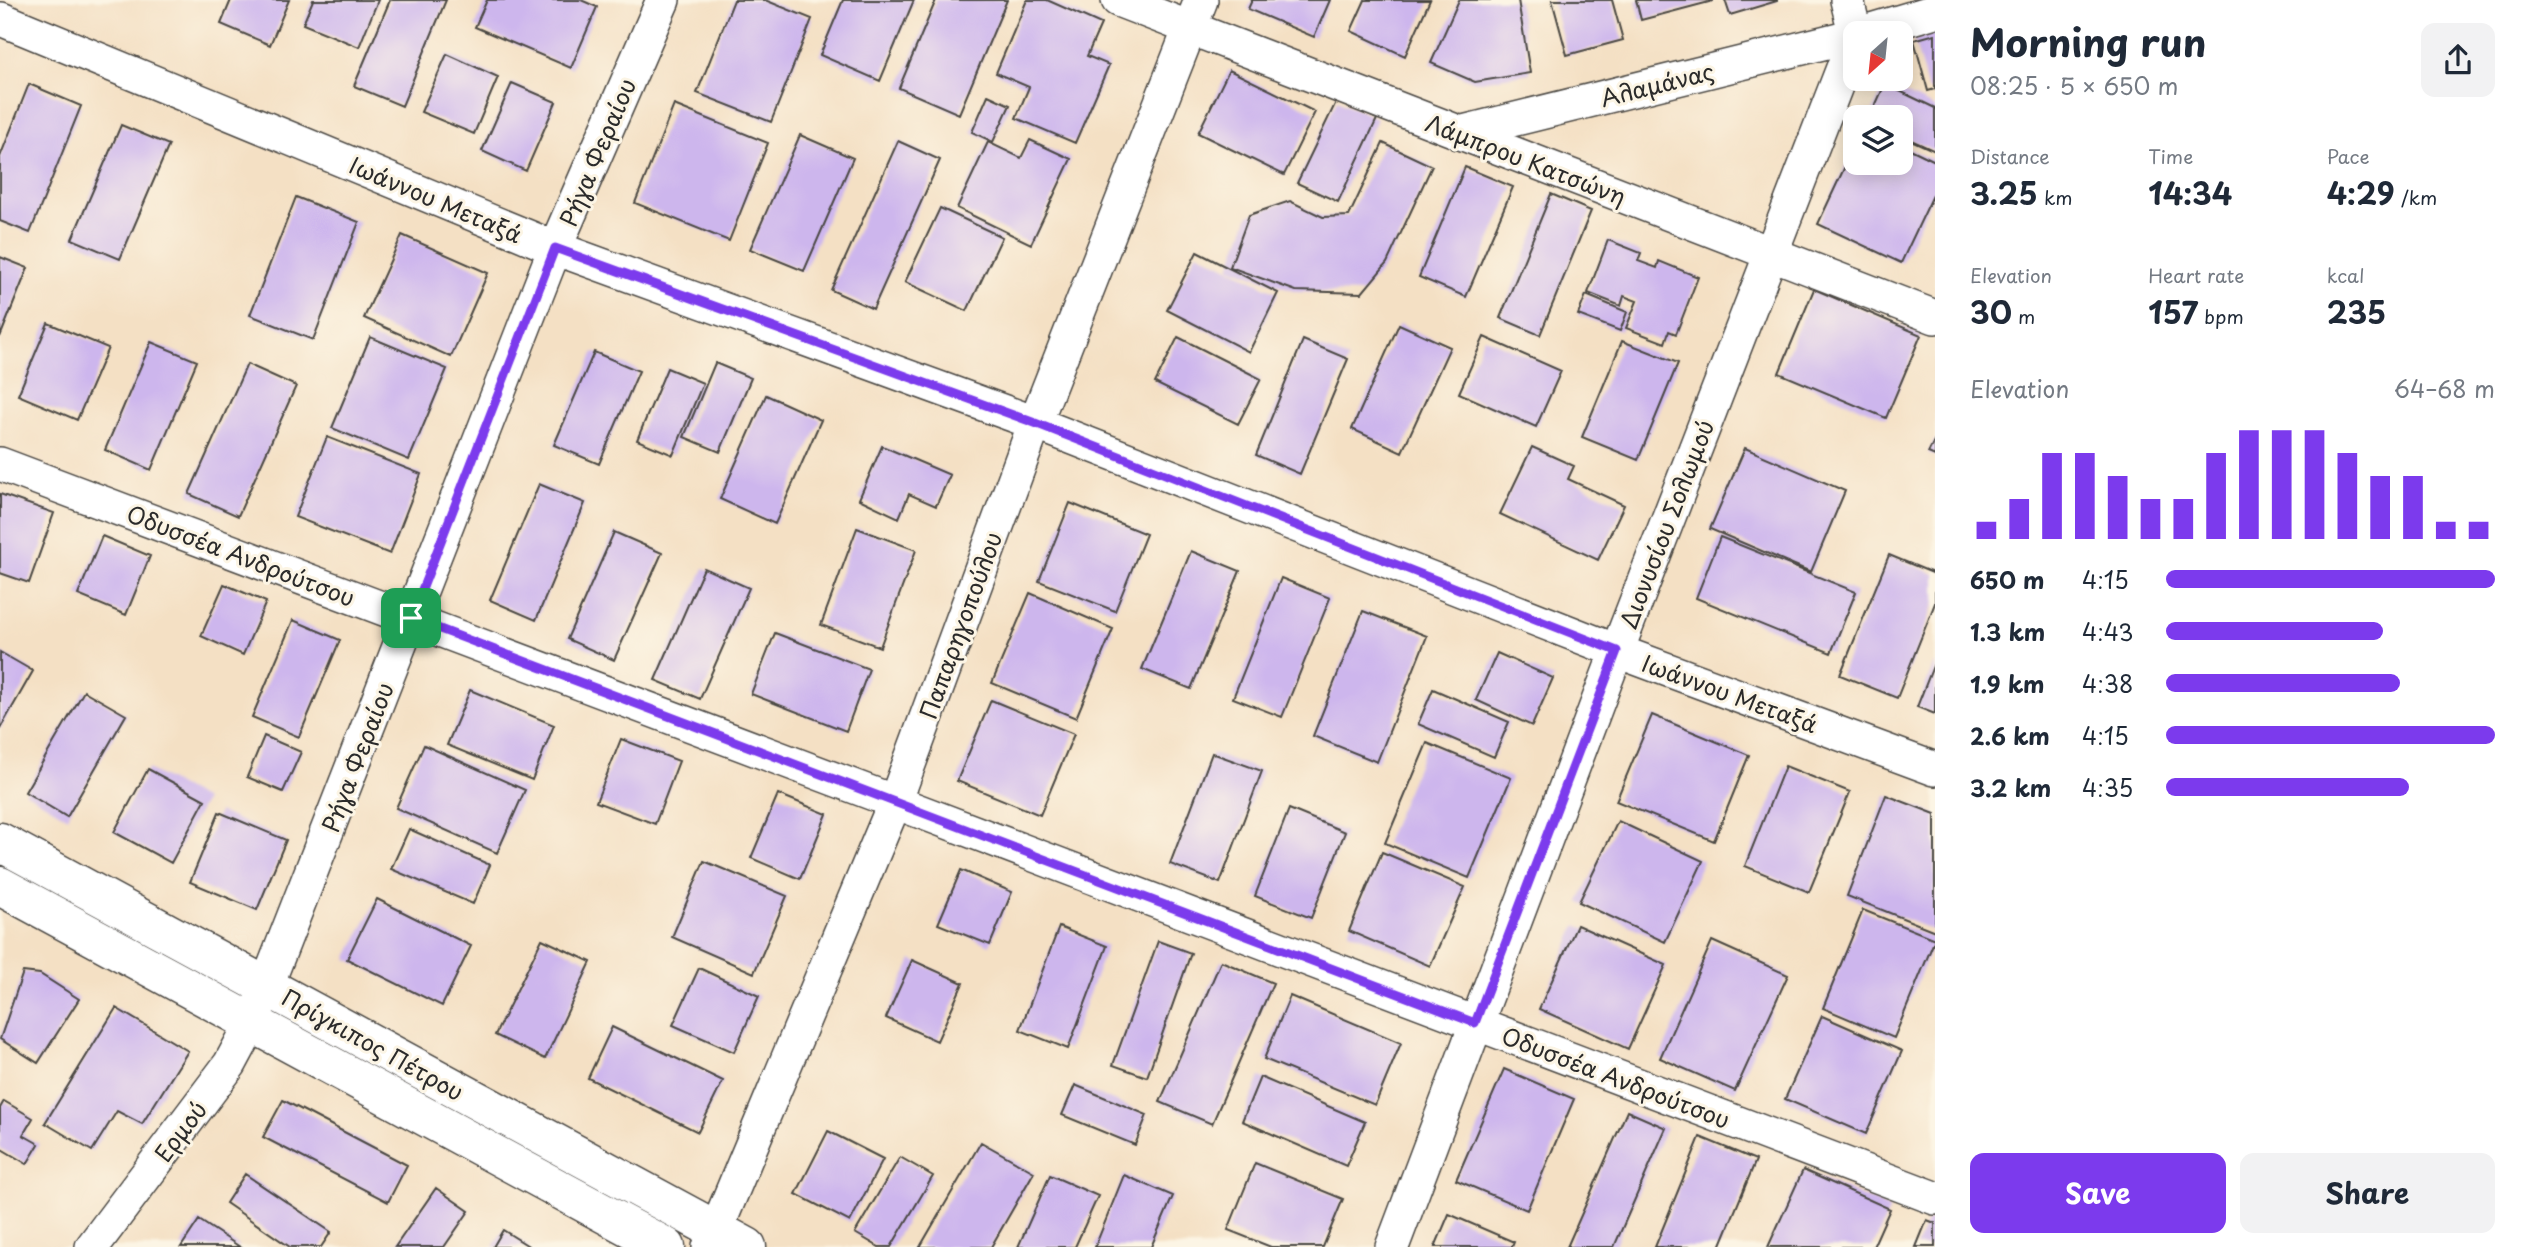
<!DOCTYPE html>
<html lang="en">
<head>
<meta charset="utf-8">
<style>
  :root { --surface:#fff; --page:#f2f2f3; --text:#1f2937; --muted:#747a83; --accent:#7c3aed }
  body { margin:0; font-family:"Playpen Sans",sans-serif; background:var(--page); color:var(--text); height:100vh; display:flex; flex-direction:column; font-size:26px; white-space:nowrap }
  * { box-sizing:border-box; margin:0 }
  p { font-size:23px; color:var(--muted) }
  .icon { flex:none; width:38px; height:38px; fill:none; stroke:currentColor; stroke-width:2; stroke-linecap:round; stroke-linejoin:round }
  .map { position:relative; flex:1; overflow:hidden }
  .panel { display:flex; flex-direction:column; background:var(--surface); width:595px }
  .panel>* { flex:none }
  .needle { width:46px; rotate:207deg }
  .buttons { position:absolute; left:1843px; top:21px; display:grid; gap:14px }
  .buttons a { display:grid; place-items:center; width:70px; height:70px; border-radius:14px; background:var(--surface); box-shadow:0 4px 18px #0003; font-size:35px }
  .pin { position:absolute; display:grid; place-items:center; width:60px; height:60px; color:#fff; margin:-30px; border-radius:14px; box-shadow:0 4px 10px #0006 }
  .round { display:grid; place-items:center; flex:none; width:74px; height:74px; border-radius:14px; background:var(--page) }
  .summary { display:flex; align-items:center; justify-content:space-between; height:119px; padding:0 35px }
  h1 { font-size:38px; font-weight:700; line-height:52px }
  .figures { display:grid; grid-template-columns:repeat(3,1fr); gap:10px; height:119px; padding:7px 35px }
  .figures div { display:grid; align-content:center }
  .figures b { font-size:30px; font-weight:700 }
  .figures small { font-size:19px; font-weight:400 }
  .figures p { font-size:19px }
  .chart { height:196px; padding:14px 35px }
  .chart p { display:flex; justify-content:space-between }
  .chart svg { width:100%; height:126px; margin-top:7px; stroke:var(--accent); stroke-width:6 }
  .button { display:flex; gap:14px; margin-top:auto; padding:14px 35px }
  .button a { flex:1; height:80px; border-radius:14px; background:var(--accent); color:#fff; font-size:28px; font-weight:700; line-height:80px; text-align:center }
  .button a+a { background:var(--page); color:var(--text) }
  ul { padding:0 35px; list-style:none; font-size:23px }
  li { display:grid; grid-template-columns:112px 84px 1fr; align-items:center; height:52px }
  li i { height:18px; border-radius:9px; background:var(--accent) }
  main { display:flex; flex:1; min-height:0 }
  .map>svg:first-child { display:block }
</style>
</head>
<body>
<main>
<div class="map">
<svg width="1935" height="1247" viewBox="0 0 1935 1247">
  <rect width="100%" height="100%" fill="#fcf5e5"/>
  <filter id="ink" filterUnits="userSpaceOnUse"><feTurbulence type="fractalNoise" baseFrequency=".0143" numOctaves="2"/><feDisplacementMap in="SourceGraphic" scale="14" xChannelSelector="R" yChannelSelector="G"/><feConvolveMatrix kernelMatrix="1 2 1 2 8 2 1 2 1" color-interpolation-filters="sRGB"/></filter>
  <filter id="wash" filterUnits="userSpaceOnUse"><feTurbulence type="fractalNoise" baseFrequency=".00686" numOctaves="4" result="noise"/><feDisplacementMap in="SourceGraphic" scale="28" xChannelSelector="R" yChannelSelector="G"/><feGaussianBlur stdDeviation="1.57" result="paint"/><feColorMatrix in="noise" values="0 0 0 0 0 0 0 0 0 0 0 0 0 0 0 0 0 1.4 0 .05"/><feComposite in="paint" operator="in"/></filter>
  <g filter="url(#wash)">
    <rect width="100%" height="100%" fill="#f4e0c4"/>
    <g id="blocks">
      <path fill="#cdb6ed" d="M231 0H289L270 45 221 24Z
        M313 0H378L359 47 303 24Z
        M390 0H446L402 106 354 86Z
        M487 0H581L597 7 571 68 475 27Z
        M734 0H765L812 19 771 122 697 93Z
        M843 0H914L880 81 820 55Z
        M936 0H1007L959 114 899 88Z
        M1027 0H1047L1101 24 1087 56 1109 65 1075 143 1016 118 1029 87 996 73Z
        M1252 0H1330L1314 37 1248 9Z
        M1365 0H1430L1405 56 1351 31Z
        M1459 0H1518L1530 73 1475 82 1431 63Z
        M1552 0H1612L1623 40 1567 55Z
        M1636 0H1713V1L1641 20Z
        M1725 0H1777V1L1730 15Z
        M1935 34V89L1928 91 1914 40Z
        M447 54 498 77 474 134 421 112Z
        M1229 70 1315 112 1284 175 1198 133Z
        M512 83 556 102 526 171 482 151Z
        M29 84 81 106 30 233 0 221V157Z
        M1885 84 1935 108V151L1900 135V117H1870Z
        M988 95 1010 105 993 142 972 132Z
        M1337 100 1377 119 1338 202 1297 183Z
        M674 105 768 143 729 241 635 203Z
        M121 125 169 145 120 259 72 239Z
        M800 135 853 158 804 271 750 249Z
        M1030 140 1071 159 1031 244 957 208 988 142 1021 158Z
        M898 141 940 160 873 309 831 290Z
        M1383 143 1432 166 1387 263 1362 293 1296 291 1230 267 1249 215 1290 201 1323 217 1349 216Z
        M1900 144 1935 161V191L1901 263 1818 224 1855 145V163H1900Z
        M1465 167 1513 187 1466 297 1419 277Z
        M1551 194 1591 211 1540 335 1500 318Z
        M296 197 359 222 313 340 250 315Z
        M940 208 1002 237 967 311 905 282Z
        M402 235 488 273 451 357 364 318Z
        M1608 240 1641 253 1638 261 1657 268 1659 261 1698 277 1676 334 1669 331 1665 343 1626 328 1637 301 1624 296 1621 306 1588 293Z
        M1197 252 1278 293 1249 352 1167 310Z
        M0 257 28 268 0 337Z
        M1814 289 1921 335 1886 418 1779 373Z
        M1586 295 1627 312 1620 331 1578 315Z
        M48 323 108 348 77 420 18 395Z
        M1399 324 1450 347 1402 452 1352 429Z
        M370 337 447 369 409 460 332 428Z
        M1178 337 1261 379 1238 424 1155 383Z
        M1484 337 1561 371 1536 427 1459 393Z
        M1303 340 1348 359 1300 474 1256 455Z
        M1622 341 1678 363 1638 460 1582 437Z
        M151 342 197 361 151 470 105 450Z
        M594 352 639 371 599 464 554 445Z
        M715 363 751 378 720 452 684 437Z
        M247 364 296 386 238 516 189 494Z
        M667 368 703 383 673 455 637 440Z
        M766 395 821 420 775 524 720 499Z
        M327 437 421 474 390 554 295 517Z
        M1935 439V456L1928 453Z
        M882 446 950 475 936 506 909 494 899 518 859 499Z
        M1532 447 1574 466 1568 479 1624 505 1598 560 1500 514Z
        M1745 448 1845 491 1811 572 1710 529Z
        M539 484 585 503 536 620 490 600Z
        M0 494 54 513 29 583 0 573Z
        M1070 503 1146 534 1115 611 1039 581Z
        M857 528 916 550 880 647 821 625Z
        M614 532 662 553 614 660 567 639Z
        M102 536 150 556 126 615 78 595Z
        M1720 537 1856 592 1831 653 1696 598Z
        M1191 551 1240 571 1191 689 1142 669Z
        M1889 555 1935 574V603L1897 698 1840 675Z
        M704 568 749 588 700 699 655 680Z
        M1281 578 1330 598 1282 717 1233 698Z
        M224 584 266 602 243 655 201 636Z
        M1030 593 1113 629 1076 718 992 683Z
        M1363 611 1427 636 1377 762 1313 736Z
        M293 620 340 640 299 737 252 717Z
        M775 633 869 669 846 731 751 694Z
        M0 652 33 671 0 729Z
        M1497 653 1553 678 1532 726 1476 700Z
        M1935 661V714L1917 707Z
        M1433 689 1509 722 1494 757 1418 724Z
        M470 690 554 725 532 780 447 745Z
        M84 691 126 715 67 817 25 792Z
        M991 700 1074 734 1040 815 957 781Z
        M1652 715 1749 755 1714 841 1616 801Z
        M264 736 301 752 283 792 247 777Z
        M621 739 679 761 655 824 596 802Z
        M1427 743 1511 778 1469 878 1385 843Z
        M424 745 525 790 497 853 396 808Z
        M1212 753 1262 771 1220 883 1170 864Z
        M1785 766 1850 792 1809 892 1745 866Z
        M148 769 205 800 171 863 114 832Z
        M778 794 827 814 800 879 751 858Z
        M1886 795 1935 814V931L1847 896Z
        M1289 809 1345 832 1311 918 1255 896Z
        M219 812 286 840 257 910 190 882Z
        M1618 821 1703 861 1665 942 1579 902Z
        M409 829 490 865 473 904 391 869Z
        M1382 852 1465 887 1430 966 1349 931Z
        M704 861 787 896 754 973 672 937Z
        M961 870 1012 892 990 945 938 924Z
        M377 899 471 946 442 1006 347 959Z
        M1863 910 1935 939 1894 1038 1823 1008Z
        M1577 925 1666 965 1628 1049 1539 1009Z
        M1059 927 1107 946 1068 1049 1020 1030Z
        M542 939 591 962 545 1059 495 1035Z
        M1158 941 1191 953 1147 1077 1113 1065Z
        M1712 941 1788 975 1735 1091 1660 1058Z
        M912 960 963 983 937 1041 886 1018Z
        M1221 961 1273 983 1212 1124 1160 1102Z
        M699 968 759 996 734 1052 673 1025Z
        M23 972 40 974 79 999 38 1063 0 1039Z
        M1290 996 1401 1043 1375 1105 1264 1059Z
        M116 1008 188 1051 142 1124 117 1111 92 1151 45 1123Z
        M1822 1016 1902 1051 1866 1134 1785 1099Z
        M612 1027 723 1081 698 1132 588 1078Z
        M1504 1069 1574 1099 1527 1210 1456 1180Z
        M1260 1077 1365 1122 1346 1166 1242 1121Z
        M1075 1085 1147 1115 1135 1145 1062 1115Z
        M283 1100 407 1165 388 1202 263 1137Z
        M4 1101 33 1118 23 1135 39 1144 27 1164 0 1148V1108Z
        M1627 1111 1666 1128 1614 1247H1567Z
        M828 1131 883 1159 850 1222 796 1194Z
        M1700 1137 1756 1160 1720 1247H1655Z
        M981 1142 1034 1172 991 1247H920Z
        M900 1157 933 1176 891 1247H879L855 1233Z
        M1255 1163 1343 1199 1323 1247H1271L1228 1230Z
        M1803 1170 1890 1209 1873 1247H1768Z
        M245 1174 331 1232 321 1247H290L226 1203Z
        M1050 1175 1098 1196 1075 1247H1018Z
        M1124 1175 1173 1196 1151 1247H1095Z
        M436 1188 469 1211 444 1247H395Z
        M1449 1214 1514 1242 1512 1247H1435Z
        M199 1220 240 1247H181Z
        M1927 1220 1935 1223V1247H1916Z
        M503 1230 530 1247H493Z"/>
    </g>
  </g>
  <g filter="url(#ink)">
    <use href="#blocks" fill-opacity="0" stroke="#494642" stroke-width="2"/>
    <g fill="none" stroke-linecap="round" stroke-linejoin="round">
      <g stroke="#494642" stroke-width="36">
        <path id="street" d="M1118 0 1935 317
          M1847 0 1855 33
          M1 19 555 248 1035 423 1617 651 1935 769
          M1861 33 1935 11
          M1459 133 1855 35
          M0 464 895 802 1935 1198
          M92 1247 230 1064 252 1023 555 248 663 0
          M709 1247 895 802 1035 423 1201 0
          M1392 1247 1617 651 1855 37"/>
      </g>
      <g stroke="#494642" stroke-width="41">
        <path id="secondary" d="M0 842 747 1247
          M0 886 666 1247"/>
      </g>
      <use href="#street" stroke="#fff" stroke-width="33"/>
      <use href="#secondary" stroke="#fff" stroke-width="38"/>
    </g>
  </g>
  <g fill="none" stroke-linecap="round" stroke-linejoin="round" filter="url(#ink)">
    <g stroke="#fff" stroke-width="14">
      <path id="route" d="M555 248 1035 423 1617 651 1475 1023 411 618Z"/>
    </g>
    <use href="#route" stroke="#7c3aed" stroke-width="9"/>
  </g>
  <g text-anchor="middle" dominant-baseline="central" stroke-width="6" stroke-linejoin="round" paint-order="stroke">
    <g font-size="23" fill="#2b2b2b" stroke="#fcf5e5">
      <text transform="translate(1657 84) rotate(-14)">Αλαμάνας</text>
      <text transform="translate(597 152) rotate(-67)">Ρήγα Φεραίου</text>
      <text transform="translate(1526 159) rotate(21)">Λάμπρου Κατσώνη</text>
      <text transform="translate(436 199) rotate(23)">Ιωάννου Μεταξά</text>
      <text transform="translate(1666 524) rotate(-69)">Διονυσίου Σολωμού</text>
      <text transform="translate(241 555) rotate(21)">Οδυσσέα Ανδρούτσου</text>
      <text transform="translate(960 625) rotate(-70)">Παπαρηγοπούλου</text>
      <text transform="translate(1730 693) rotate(20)">Ιωάννου Μεταξά</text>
      <text transform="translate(357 757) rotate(-69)">Ρήγα Φεραίου</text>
      <text transform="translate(373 1044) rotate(29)">Πρίγκιπος Πέτρου</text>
      <text transform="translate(1616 1077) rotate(21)">Οδυσσέα Ανδρούτσου</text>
      <text transform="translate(180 1131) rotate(-53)">Ερμού</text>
    </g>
  </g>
</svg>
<div class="buttons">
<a><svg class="needle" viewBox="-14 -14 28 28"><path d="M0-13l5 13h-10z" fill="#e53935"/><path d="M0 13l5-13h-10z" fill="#747a83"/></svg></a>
<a><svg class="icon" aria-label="layers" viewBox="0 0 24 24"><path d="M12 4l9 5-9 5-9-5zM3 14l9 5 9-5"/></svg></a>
</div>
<div class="pin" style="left:411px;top:618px;background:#1e9e55"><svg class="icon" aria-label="arrive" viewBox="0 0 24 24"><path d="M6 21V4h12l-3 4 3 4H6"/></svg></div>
</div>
<section class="panel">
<div class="summary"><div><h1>Morning run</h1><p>08:25 · 5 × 650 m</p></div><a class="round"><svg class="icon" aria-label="share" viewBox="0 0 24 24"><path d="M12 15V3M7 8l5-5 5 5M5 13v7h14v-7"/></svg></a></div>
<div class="figures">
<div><p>Distance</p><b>3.25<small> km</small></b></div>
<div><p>Time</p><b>14:34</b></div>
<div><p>Pace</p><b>4:29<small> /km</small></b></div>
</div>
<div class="figures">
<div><p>Elevation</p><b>30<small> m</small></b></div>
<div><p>Heart rate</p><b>157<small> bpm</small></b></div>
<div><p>kcal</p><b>235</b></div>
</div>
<div class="chart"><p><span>Elevation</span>64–68 m</p>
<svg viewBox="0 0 160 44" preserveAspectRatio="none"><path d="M5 44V38M15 44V30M25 44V14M35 44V14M45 44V22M55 44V30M65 44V30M75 44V14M85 44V6M95 44V6M105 44V6M115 44V14M125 44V22M135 44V22M145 44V38M155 44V38"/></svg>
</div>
<ul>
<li><b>650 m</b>4:15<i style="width:100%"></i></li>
<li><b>1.3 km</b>4:43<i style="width:66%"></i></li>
<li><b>1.9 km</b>4:38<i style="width:71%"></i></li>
<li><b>2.6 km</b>4:15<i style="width:100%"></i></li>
<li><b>3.2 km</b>4:35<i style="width:74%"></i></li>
</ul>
<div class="button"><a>Save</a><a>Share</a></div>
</section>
</main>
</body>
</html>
